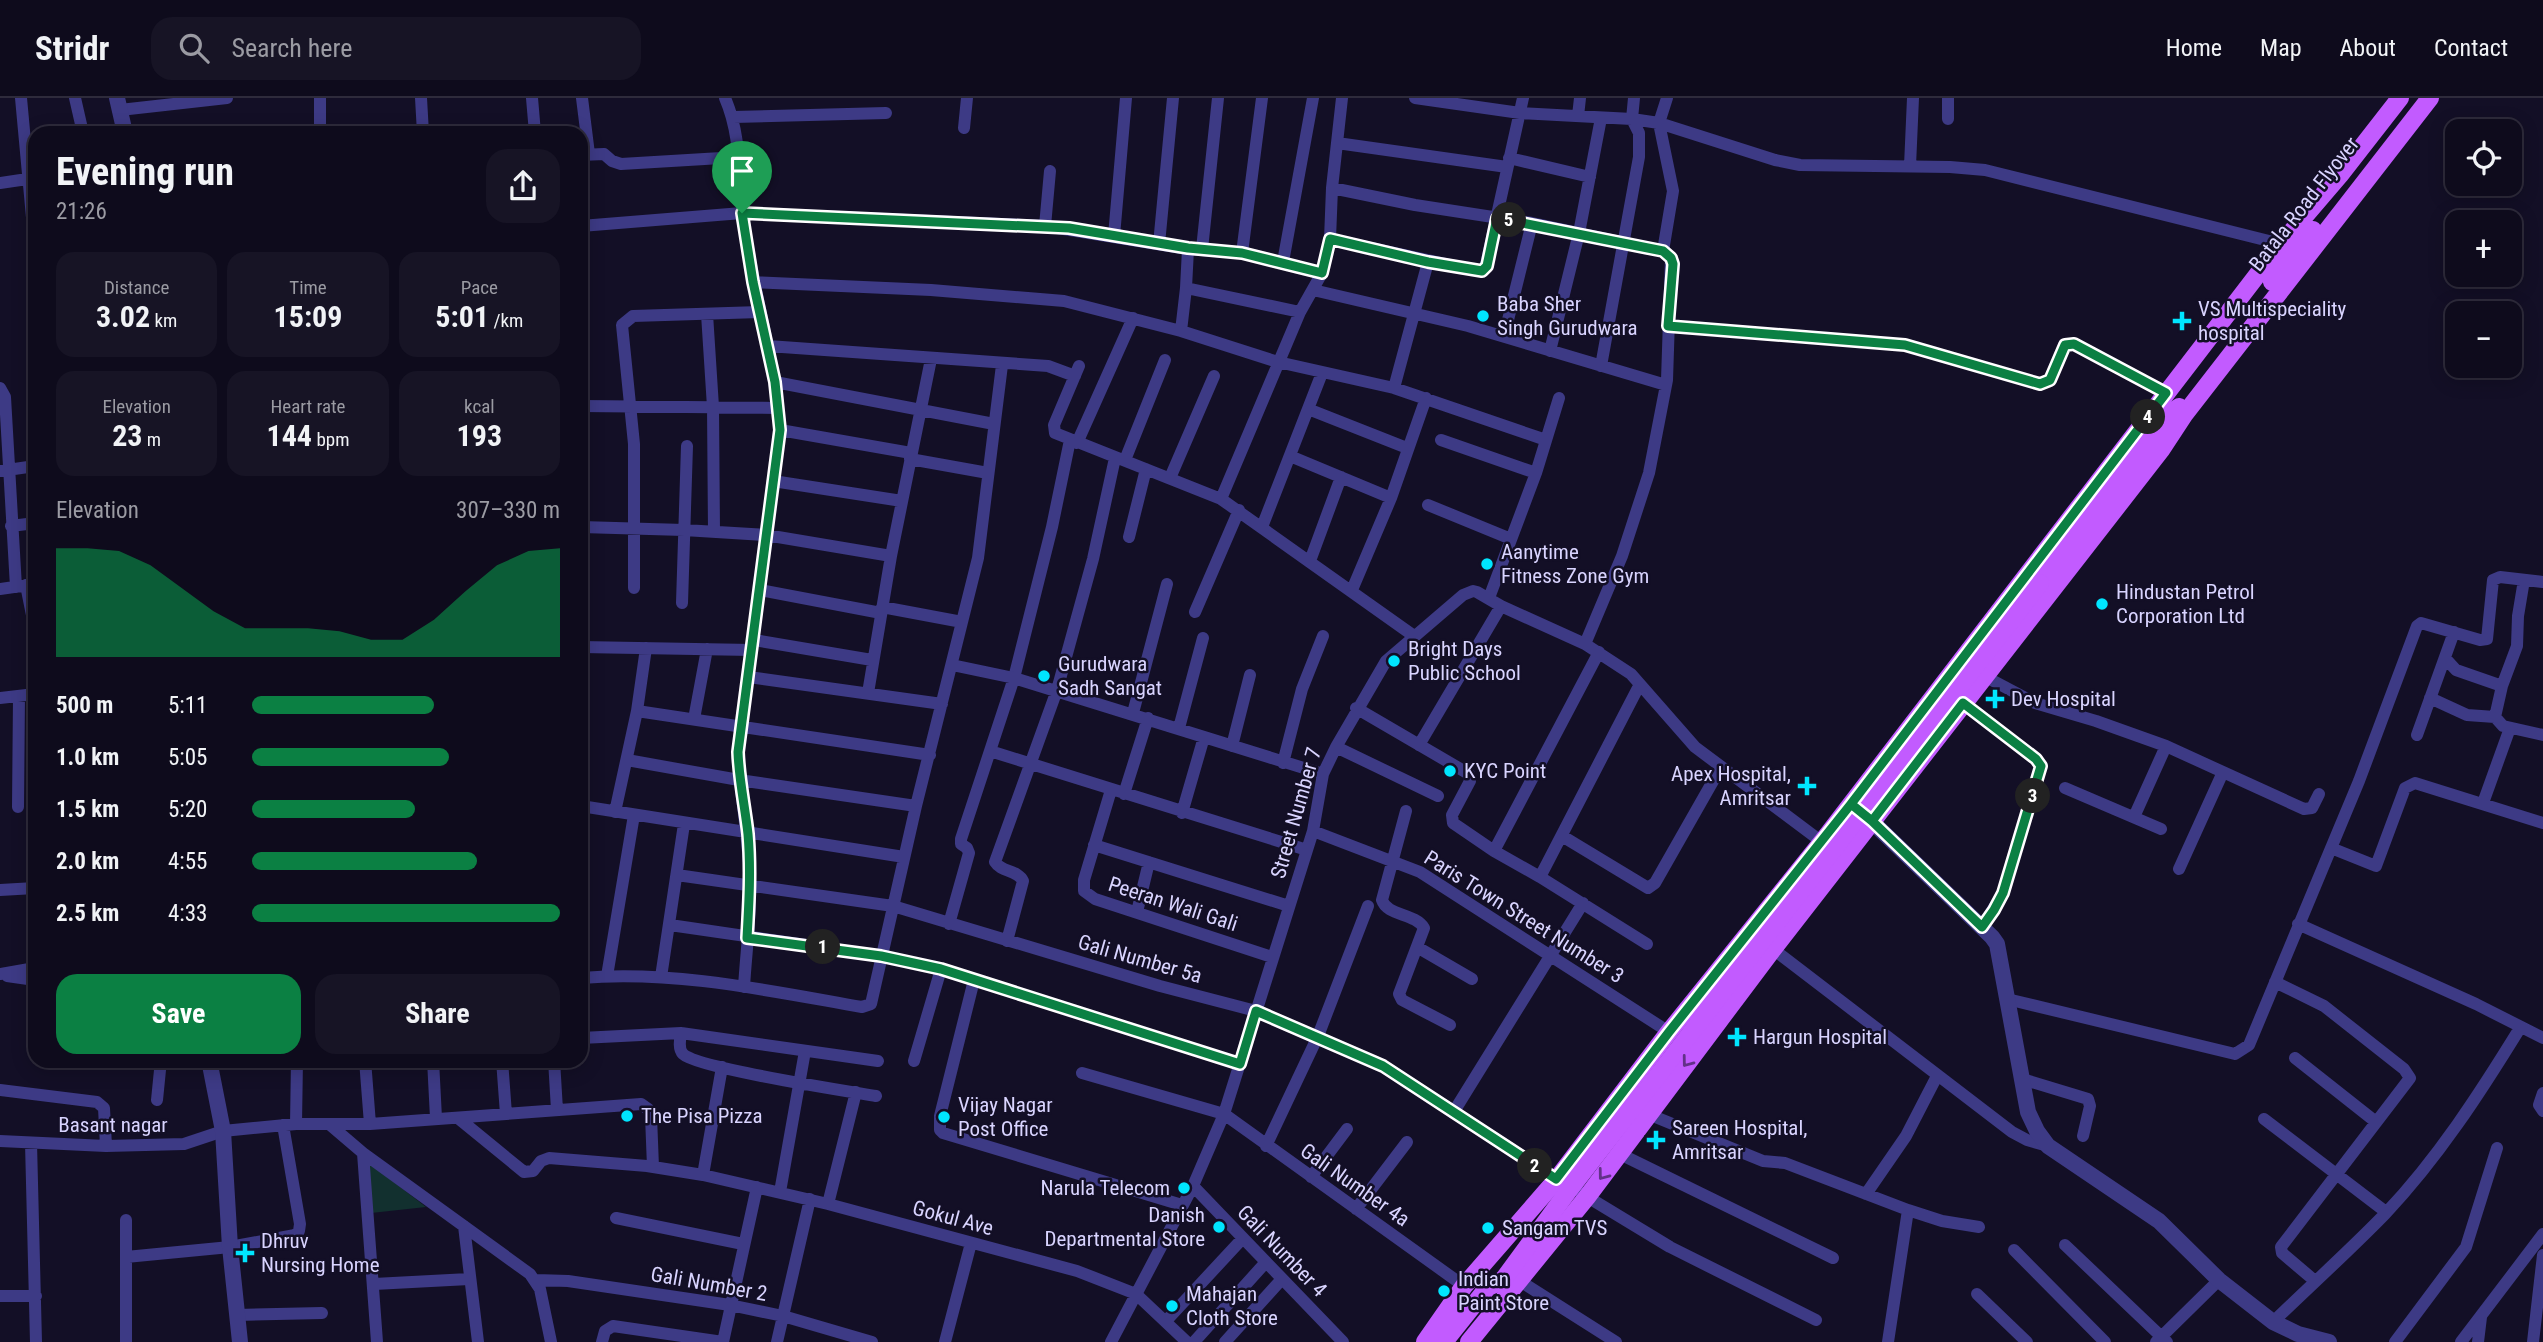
<!DOCTYPE html>
<html lang="en">
<head>
<meta charset="utf-8">
<style>
  :root { --surface:#0e0b1c; --page:#171425; --text:#f1f3f6; --muted:#9b9ba3; --line:#2e2b3b; --accent:#0b8043 }
  body { margin:0; font-family:"Roboto Condensed",sans-serif; background:var(--page); color:var(--text); height:100vh; display:flex; flex-direction:column; font-size:26px; white-space:nowrap }
  * { box-sizing:border-box; margin:0 }
  p { font-size:23px; color:var(--muted) }
  .icon { flex:none; width:38px; height:38px; fill:none; stroke:currentColor; stroke-width:2; stroke-linecap:round; stroke-linejoin:round }
  .map { position:relative; flex:1; overflow:hidden }
  .panel { position:absolute; left:28px; top:28px; width:560px; height:942px; display:flex; flex-direction:column; background:var(--surface); border-radius:21px; box-shadow:0 4px 18px #0003,0 0 0 2px var(--line) }
  .panel>* { flex:none }
  .controls { position:absolute; left:2445px; top:21px; display:grid; gap:14px }
  .controls a { display:grid; place-items:center; width:77px; height:77px; border-radius:14px; background:var(--surface); box-shadow:0 4px 18px #0003,0 0 0 2px var(--line); font-size:35px }
  .pin { position:absolute; display:grid; place-items:center; width:60px; height:60px; color:#fff; margin:-72px -30px; border-radius:50% 50% 50% 0; rotate:-45deg; box-shadow:0 0 7px #0007 }
  .pin .icon { rotate:45deg }
  .km { position:absolute; width:35px; height:35px; margin:-18px; border-radius:50%; background:#222; color:#fff; font-size:19px; line-height:35px; text-align:center }
  .round { display:grid; place-items:center; flex:none; width:74px; height:74px; border-radius:21px; background:var(--page) }
  .head { display:flex; align-items:center; justify-content:space-between; height:119px; padding:0 28px }
  h1 { font-size:38px; font-weight:700; line-height:52px }
  .metrics { display:grid; grid-template-columns:repeat(3,1fr); gap:10px; height:119px; padding:7px 28px }
  .metrics div { display:grid; align-content:center; border-radius:18px; background:var(--page); text-align:center }
  .metrics b { font-size:30px; font-weight:700 }
  .metrics small { font-size:19px; font-weight:400 }
  .metrics p { font-size:19px }
  .chart { height:196px; padding:14px 28px }
  .chart p { display:flex; justify-content:space-between }
  .chart svg { width:100%; height:126px; margin-top:7px; fill:var(--accent); opacity:.7 }
  .action { display:flex; gap:14px; margin-top:auto; padding:14px 28px }
  .action a { flex:1; height:80px; border-radius:21px; background:var(--accent); color:#fff; font-size:28px; font-weight:700; line-height:80px; text-align:center }
  .action a+a { background:var(--page); color:var(--text) }
  ul { padding:0 28px; list-style:none; font-size:23px }
  li { display:grid; grid-template-columns:112px 84px 1fr; align-items:center; height:52px }
  li i { height:18px; border-radius:9px; background:var(--accent) }
  header { display:flex; align-items:center; gap:42px; box-sizing:border-box; height:98px; padding:0 35px; background:var(--surface); border-bottom:2px solid var(--line) }
  header strong { font-size:33px }
  nav { display:flex; gap:38px; margin-inline-start:auto; font-size:24px }
  .search { width:490px; height:63px; background:var(--page); display:flex; align-items:center; gap:18px; box-sizing:border-box; padding:0 24px; border-radius:21px; color:var(--muted); font-size:26px }
  .map>svg:first-child { display:block }
</style>
</head>
<body>
<header>
<strong>Stridr</strong>
<div class="search"><svg class="icon" aria-label="search" viewBox="0 0 24 24"><circle cx="10" cy="10" r="6"/><path d="M15 15l6 6"/></svg>Search here</div>
<nav><a>Home</a><a>Map</a><a>About</a><a>Contact</a></nav>
</header>
<div class="map">
<svg width="2543" height="1244" viewBox="0 0 2543 1244">
  <rect width="100%" height="100%" fill="#130f26"/>
  <path fill="#12302f" d="M369 1065 426 1109 371 1115Z"/>
  <g fill="none" stroke-linecap="round" stroke-linejoin="round">
    <path stroke="#3d3a85" stroke-width="12" d="M21 0 35 152
      M75 0 83 35
      M320 0V35
      M421 0 423 35
      M532 0 535 35
      M582 0 589 56
      M725 0C743 41 738 88 745 132 755 199 775 264 780 332L738 654C740 698 749 741 750 785 751 819 746 855 744 889
      M1415 0 1520 15 1632 21 1659 25 1775 62 1800 67 1950 69 1985 72 2281 146
      M120 12 227 0
      M1578 18 1580 0
      M733 19 886 15
      M1948 21V0
      M964 30 967 0
      M1337 45 1507 69
      M581 57 604 56 612 63 621 66 738 59
      M1509 60 1590 79
      M1910 68 1913 0
      M0 85 34 80
      M1332 90 1415 107 1532 125 1663 153 1671 160 1667 282 1649 375 1622 458 1585 546
      M581 128 742 115 1045 128 1188 151 1242 155 1322 175
      M1045 128 1050 73
      M1114 138 1126 0
      M1330 141 1332 90 1342 0
      M1159 146 1173 0
      M1202 151 1218 0
      M1663 153 1673 93 1659 25 1667 0
      M1242 155 1262 0
      M1283 164 1313 0
      M753 184 931 192 1064 203 1181 233 1278 264 1394 290 1546 342
      M1186 190 1188 151
      M1313 192 1468 228 1666 287
      M707 216 713 309 714 434
      M1668 228 1905 247 2040 286 2050 282 2065 247 2074 246 2166 295
      M1181 233 1186 190 1300 214
      M1504 238 1532 125
      M768 248 1048 268 1075 278
      M1550 253 1579 135 1601 20
      M1079 268 1054 327 1055 335 1221 401 1414 538
      M1601 268 1639 59V35L1632 21 1634 0
      M775 284 994 326
      M0 290 5 299 16 489
      M1394 290 1428 164
      M581 308 778 310
      M1308 311 1407 350
      M780 332 911 355
      M1441 342 1536 375
      M1077 345 1133 220
      M1290 358 1391 400
      M910 361 988 375
      M1125 362 1165 262
      M0 373 35 368
      M1170 380 1214 278
      M773 383 902 403
      M1221 401 1300 214 1322 175 1330 141 1478 173 1485 171 1523 0
      M1428 407 1511 441
      M11 428 35 425
      M581 429 684 432 766 437 891 458
      M1262 429 1322 275
      M1129 439 1146 371
      M1310 463 1341 379
      M2524 482 2518 518 2517 548 2502 588 2495 619 2503 628 2543 637
      M26 487 35 532
      M634 490V346L622 227 633 218 760 214
      M0 491 35 486
      M760 492 881 515
      M1352 492 1391 400 1426 300
      M1489 500 1536 375 1559 300
      M682 505 687 348
      M882 509 962 524
      M1195 514 1239 412
      M754 542 872 562
      M581 549 752 552
      M2445 560 2456 572 2502 588
      M952 567 1014 580 1323 676
      M1984 578 2035 605 2096 623 2166 648 2304 711 2312 710 2319 696
      M749 579 942 606
      M868 595 891 458 931 261
      M0 600 35 596
      M2430 600 2467 617 2495 619
      M1963 605 2036 661 2041 668 2003 795 1982 829
      M1356 610 1469 676 1470 683 1452 717 1453 725 1494 753 1540 779 1647 846
      M637 613 930 657
      M1133 615 1167 486
      M694 621 707 551
      M1179 630 1203 540
      M2417 637 2454 534
      M1419 647 1501 508
      M1232 648 1250 577
      M1336 649 1438 698
      M990 653 1307 752
      M627 662 739 682 916 708
      M1283 665 1302 591 1323 538
      M2065 690 2161 731
      M1111 692 1084 782V793L1095 801 1272 859
      M1124 696 1148 620
      M2483 705 2510 630
      M581 708 904 759
      M18 709 19 598
      M1406 713 1382 802C1387 818 1415 815 1424 830L1399 896 1402 902 1450 927
      M615 714 637 613 646 550
      M1182 715 1204 639
      M2134 719 2166 648
      M1313 733 1420 774 1669 934
      M1562 738 1648 790 1655 785 1721 669
      M1094 747 1289 808
      M2331 750 2376 768 2405 690 2415 685 2543 725
      M1494 753 1599 554
      M2179 771 2223 674
      M677 777 893 808 1160 888 1256 913 1383 968 1562 1084
      M1540 779 1640 586
      M0 792 35 790
      M1137 814 1149 764
      M949 826 969 755 967 750 961 746V741L1014 580 1052 429 1070 342
      M2298 826 2476 906 2543 940
      M670 827 881 858 941 871 1240 966
      M1007 843 1023 783C1018 772 1001 774 995 764L1057 592 1093 461 1115 360
      M1417 849 1472 881
      M1773 851 2012 1034 2027 1042 2048 1048
      M0 876 35 870
      M7 878 35 882
      M607 878 634 717
      M661 879 684 726
      M581 880C675 872 770 893 862 909L871 906 916 708 978 460 1002 267
      M974 882 940 1018V1032L943 1035 1182 1107
      M2275 884 2324 908 2404 971 2410 980 2281 1149 2282 1155 2315 1183
      M2007 901 2235 956 2249 947 2359 683 2417 528 2421 525 2480 542 2487 541 2493 482 2500 479 2543 484
      M681 935C680 941 678 951 683 956 697 970 847 993 876 998
      M581 940 681 935 878 963
      M2295 960 2376 1024
      M365 962 370 1026
      M433 962 436 1020
      M502 962 506 1016
      M554 962 557 1012
      M914 963 941 871
      M1082 975 1224 1016 1464 1188
      M2022 981 2088 1001 2090 1008 2083 1038
      M0 992 97 1004 104 1010 106 1048
      M2543 995 2539 1007 2543 1013
      M157 1002 161 962
      M1453 1015 1583 805
      M1648 1016 1763 1063 1785 1065 1908 1112 1888 1244
      M458 1020 524 1074 533 1073 541 1063 549 1060 647 1068 703 1077 828 1106 1077 1173 1136 1196 1187 1244
      M2264 1021 2386 1114
      M296 1026 297 962
      M329 1026 363 1055 530 1176 540 1191 551 1244
      M0 1043 106 1048 184 1046 223 1033 296 1026H370L641 1006 648 1011 651 1018 653 1069
      M31 1045 36 1244
      M1266 1048 1318 938 1368 808
      M363 1055 377 1244
      M1620 1056 1833 1160
      M703 1077 722 969
      M1311 1079 1347 1031
      M1193 1088 1343 1244
      M780 1094 805 953
      M1581 1095 1670 1149 1816 1222
      M1866 1096 1906 1038 1937 978
      M828 1106 856 994
      M1356 1111 1407 1044
      M1908 1112 1942 1123 1979 1129
      M616 1120 743 1146
      M126 1122V1244
      M464 1128 478 1244
      M2065 1147 2167 1244
      M2014 1152 2105 1244
      M126 1159 230 1149 295 1137 299 1133 300 1126 283 1027
      M536 1182 568 1183 730 1207 783 1218 872 1244
      M1520 1183 1616 1244
      M374 1186 469 1181
      M1977 1196 2027 1244
      M0 1198H36
      M237 1217 322 1215
      M1166 1223 1243 1140
      M2273 1224C2310 1188 2349 1153 2385 1116 2438 1060 2480 995 2520 930
      M602 1244 605 1233 613 1228 723 1244
      M723 1244 757 1089
      M777 1244 810 1101
      M945 1244 971 1145
      M1111 1244 1193 1088 1224 1016 1313 733 1323 676 1336 649 1386 563 1463 497 1473 493 1477 494 1501 508 1585 546 1631 576 1695 649 1822 744
      M1194 1244 1266 1164
      M1225 1244 1282 1181
      M2156 1244 2219 1182
      M2395 1244 2466 1149 2497 1050
      M2461 1244 2543 1136
      M2478 1244 2481 1219
      M2533 1244 2543 1157"/>
    <path stroke="#3d3a85" stroke-width="16" d="M117 0 125 35
      M1864 716 1992 839 1997 846 2028 1014 2037 1033 2048 1048 2159 1123 2219 1182 2273 1224 2298 1236 2329 1244
      M209 962 223 1033 230 1149 240 1244"/>
    <path stroke="#c25bff" stroke-width="18" d="M2272 184 2313 132
      M2040 485 2049 467 2164 321 2179 309
      M1425 1244 1464 1188 1557 1081 1669 934 1822 744 2281 146 2340 77 2400 0
      M1444 1244 1488 1189 1503 1182
      M1469 1244 1587 1099 1773 851 2161 352 2184 317 2430 0"/>
    <path stroke="#c25bff" stroke-width="18" d="M1503 1182 1569 1092 2040 485"/>
  </g>
  <defs><path id="oneway-chevron" d="M-2-3.5L2.5 0L-2 3.5" fill="none" stroke-width="1.6" stroke-linecap="round" stroke-linejoin="round" transform="scale(1.75)"/></defs>
  <g stroke="#623188">
    <use href="#oneway-chevron" transform="translate(1687 964) rotate(127)"/>
    <use href="#oneway-chevron" transform="translate(1603 1077) rotate(127)"/>
  </g>
  <g fill="none" stroke-linecap="round" stroke-linejoin="round">
    <g stroke="#fff" stroke-width="14">
      <path id="route" d="M742 115 753 184 775 284 780 332 738 654C739 682 745 709 748 736 751 771 749 805 747 840L881 858 941 871 1240 966 1256 913 1383 968 1556 1081 1669 934 1851 706 1872 723 1963 605 2036 661 2041 668 2003 795 1994 812 1982 829 1872 723 1851 706 2166 295 2074 246 2065 247 2050 282 2040 286 1905 247 1668 228 1673 166 1671 160 1663 153 1497 120 1487 168 1482 173 1428 164 1330 141 1322 175 1242 155 1188 150 1069 130 742 115"/>
    </g>
    <use href="#route" stroke="#0b8043" stroke-width="9"/>
  </g>
  <g fill="#00e5ff" stroke="#130f26" stroke-width="2.5">
    <circle cx="1483" cy="218" r="7"/>
    <path d="M2178.5 212.5h7v7h7v7h-7v7h-7v-7h-7v-7h7z"/>
    <circle cx="1487" cy="466" r="7"/>
    <circle cx="2102" cy="506" r="7"/>
    <circle cx="1394" cy="563" r="7"/>
    <circle cx="1044" cy="578" r="7"/>
    <path d="M1991.5 590.5h7v7h7v7h-7v7h-7v-7h-7v-7h7z"/>
    <circle cx="1450" cy="673" r="7"/>
    <path d="M1803.5 677.5h7v7h7v7h-7v7h-7v-7h-7v-7h7z"/>
    <path d="M1733.5 928.5h7v7h7v7h-7v7h-7v-7h-7v-7h7z"/>
    <circle cx="627" cy="1018" r="7"/>
    <circle cx="944" cy="1019" r="7"/>
    <path d="M1652.5 1031.5h7v7h7v7h-7v7h-7v-7h-7v-7h7z"/>
    <circle cx="1184" cy="1090" r="7"/>
    <circle cx="1219" cy="1129" r="7"/>
    <circle cx="1488" cy="1130" r="7"/>
    <path d="M241.5 1144.5h7v7h7v7h-7v7h-7v-7h-7v-7h7z"/>
    <circle cx="1444" cy="1193" r="7"/>
    <circle cx="1172" cy="1208" r="7"/>
  </g>
  <g text-anchor="middle" dominant-baseline="central" stroke-width="5" stroke-linejoin="round" paint-order="stroke">
    <g font-size="21" fill="#d9d4ff" stroke="#130f26">
      <text transform="translate(2304 106) rotate(-52)">Batala Road Flyover</text>
      <text transform="translate(1296 715) rotate(-74)">Street Number 7</text>
      <text transform="translate(1173 806) rotate(18)">Peeran Wali Gali</text>
      <text transform="translate(1524 819) rotate(32)">Paris Town Street Number 3</text>
      <text transform="translate(1140 861) rotate(16)">Gali Number 5a</text>
      <text x="113" y="1027">Basant nagar</text>
      <text transform="translate(1355 1087) rotate(35)">Gali Number 4a</text>
      <text transform="translate(953 1120) rotate(15)">Gokul Ave</text>
      <text transform="translate(1282 1153) rotate(46)">Gali Number 4</text>
      <text transform="translate(709 1186) rotate(10)">Gali Number 2</text>
    </g>
    <g font-size="21" fill="#d9d4ff" stroke="#130f26" text-anchor="start">
      <text x="1497" y="206">Baba Sher<tspan x="1497" dy="24">Singh Gurudwara</tspan></text>
      <text x="2198" y="211">VS Multispeciality<tspan x="2198" dy="24">hospital</tspan></text>
      <text x="1501" y="454">Aanytime<tspan x="1501" dy="24">Fitness Zone Gym</tspan></text>
      <text x="2116" y="494">Hindustan Petrol<tspan x="2116" dy="24">Corporation Ltd</tspan></text>
      <text x="1408" y="551">Bright Days<tspan x="1408" dy="24">Public School</tspan></text>
      <text x="1058" y="566">Gurudwara<tspan x="1058" dy="24">Sadh Sangat</tspan></text>
      <text x="2011" y="601">Dev Hospital</text>
      <text x="1464" y="673">KYC Point</text>
      <text x="1791" y="676" text-anchor="end">Apex Hospital,<tspan x="1791" dy="24">Amritsar</tspan></text>
      <text x="1753" y="939">Hargun Hospital</text>
      <text x="958" y="1007">Vijay Nagar<tspan x="958" dy="24">Post Office</tspan></text>
      <text x="641" y="1018">The Pisa Pizza</text>
      <text x="1672" y="1030">Sareen Hospital,<tspan x="1672" dy="24">Amritsar</tspan></text>
      <text x="1170" y="1090" text-anchor="end">Narula Telecom</text>
      <text x="1205" y="1117" text-anchor="end">Danish<tspan x="1205" dy="24">Departmental Store</tspan></text>
      <text x="1502" y="1130">Sangam TVS</text>
      <text x="261" y="1143">Dhruv<tspan x="261" dy="24">Nursing Home</tspan></text>
      <text x="1458" y="1181">Indian<tspan x="1458" dy="24">Paint Store</tspan></text>
      <text x="1186" y="1196">Mahajan<tspan x="1186" dy="24">Cloth Store</tspan></text>
    </g>
  </g>
</svg>
<div class="controls">
<a><svg class="icon" aria-label="locate" viewBox="0 0 24 24"><circle cx="12" cy="12" r="6"/><path d="M12 2v4M12 18v4M2 12h4M18 12h4"/></svg></a>
<a>+</a>
<a>−</a>
</div>
<div class="pin" style="left:742px;top:115px;background:#1e9e55"><svg class="icon" aria-label="arrive" viewBox="0 0 24 24"><path d="M6 21V4h12l-3 4 3 4H6"/></svg></div>
<b class="km" style="left:823px;top:849px">1</b>
<b class="km" style="left:1535px;top:1068px">2</b>
<b class="km" style="left:2033px;top:698px">3</b>
<b class="km" style="left:2148px;top:319px">4</b>
<b class="km" style="left:1509px;top:122px">5</b>
<section class="panel">
<div class="head"><div><h1>Evening run</h1><p>21:26</p></div><a class="round"><svg class="icon" aria-label="share" viewBox="0 0 24 24"><path d="M12 15V3M7 8l5-5 5 5M5 13v7h14v-7"/></svg></a></div>
<div class="metrics">
<div><p>Distance</p><b>3.02<small> km</small></b></div>
<div><p>Time</p><b>15:09</b></div>
<div><p>Pace</p><b>5:01<small> /km</small></b></div>
</div>
<div class="metrics">
<div><p>Elevation</p><b>23<small> m</small></b></div>
<div><p>Heart rate</p><b>144<small> bpm</small></b></div>
<div><p>kcal</p><b>193</b></div>
</div>
<div class="chart"><p><span>Elevation</span>307–330 m</p>
<svg viewBox="0 0 160 44" preserveAspectRatio="none"><path d="M0 44V6L10 6L20 7L30 12L40 20L50 28L60 34L70 34L80 34L90 35L100 38L110 38L120 31L130 21L140 12L150 7L160 6V44z"/></svg>
</div>
<ul>
<li><b>500 m</b>5:11<i style="width:59%"></i></li>
<li><b>1.0 km</b>5:05<i style="width:64%"></i></li>
<li><b>1.5 km</b>5:20<i style="width:53%"></i></li>
<li><b>2.0 km</b>4:55<i style="width:73%"></i></li>
<li><b>2.5 km</b>4:33<i style="width:100%"></i></li>
</ul>
<div class="action"><a>Save</a><a>Share</a></div>
</section>
</div>
</body>
</html>
